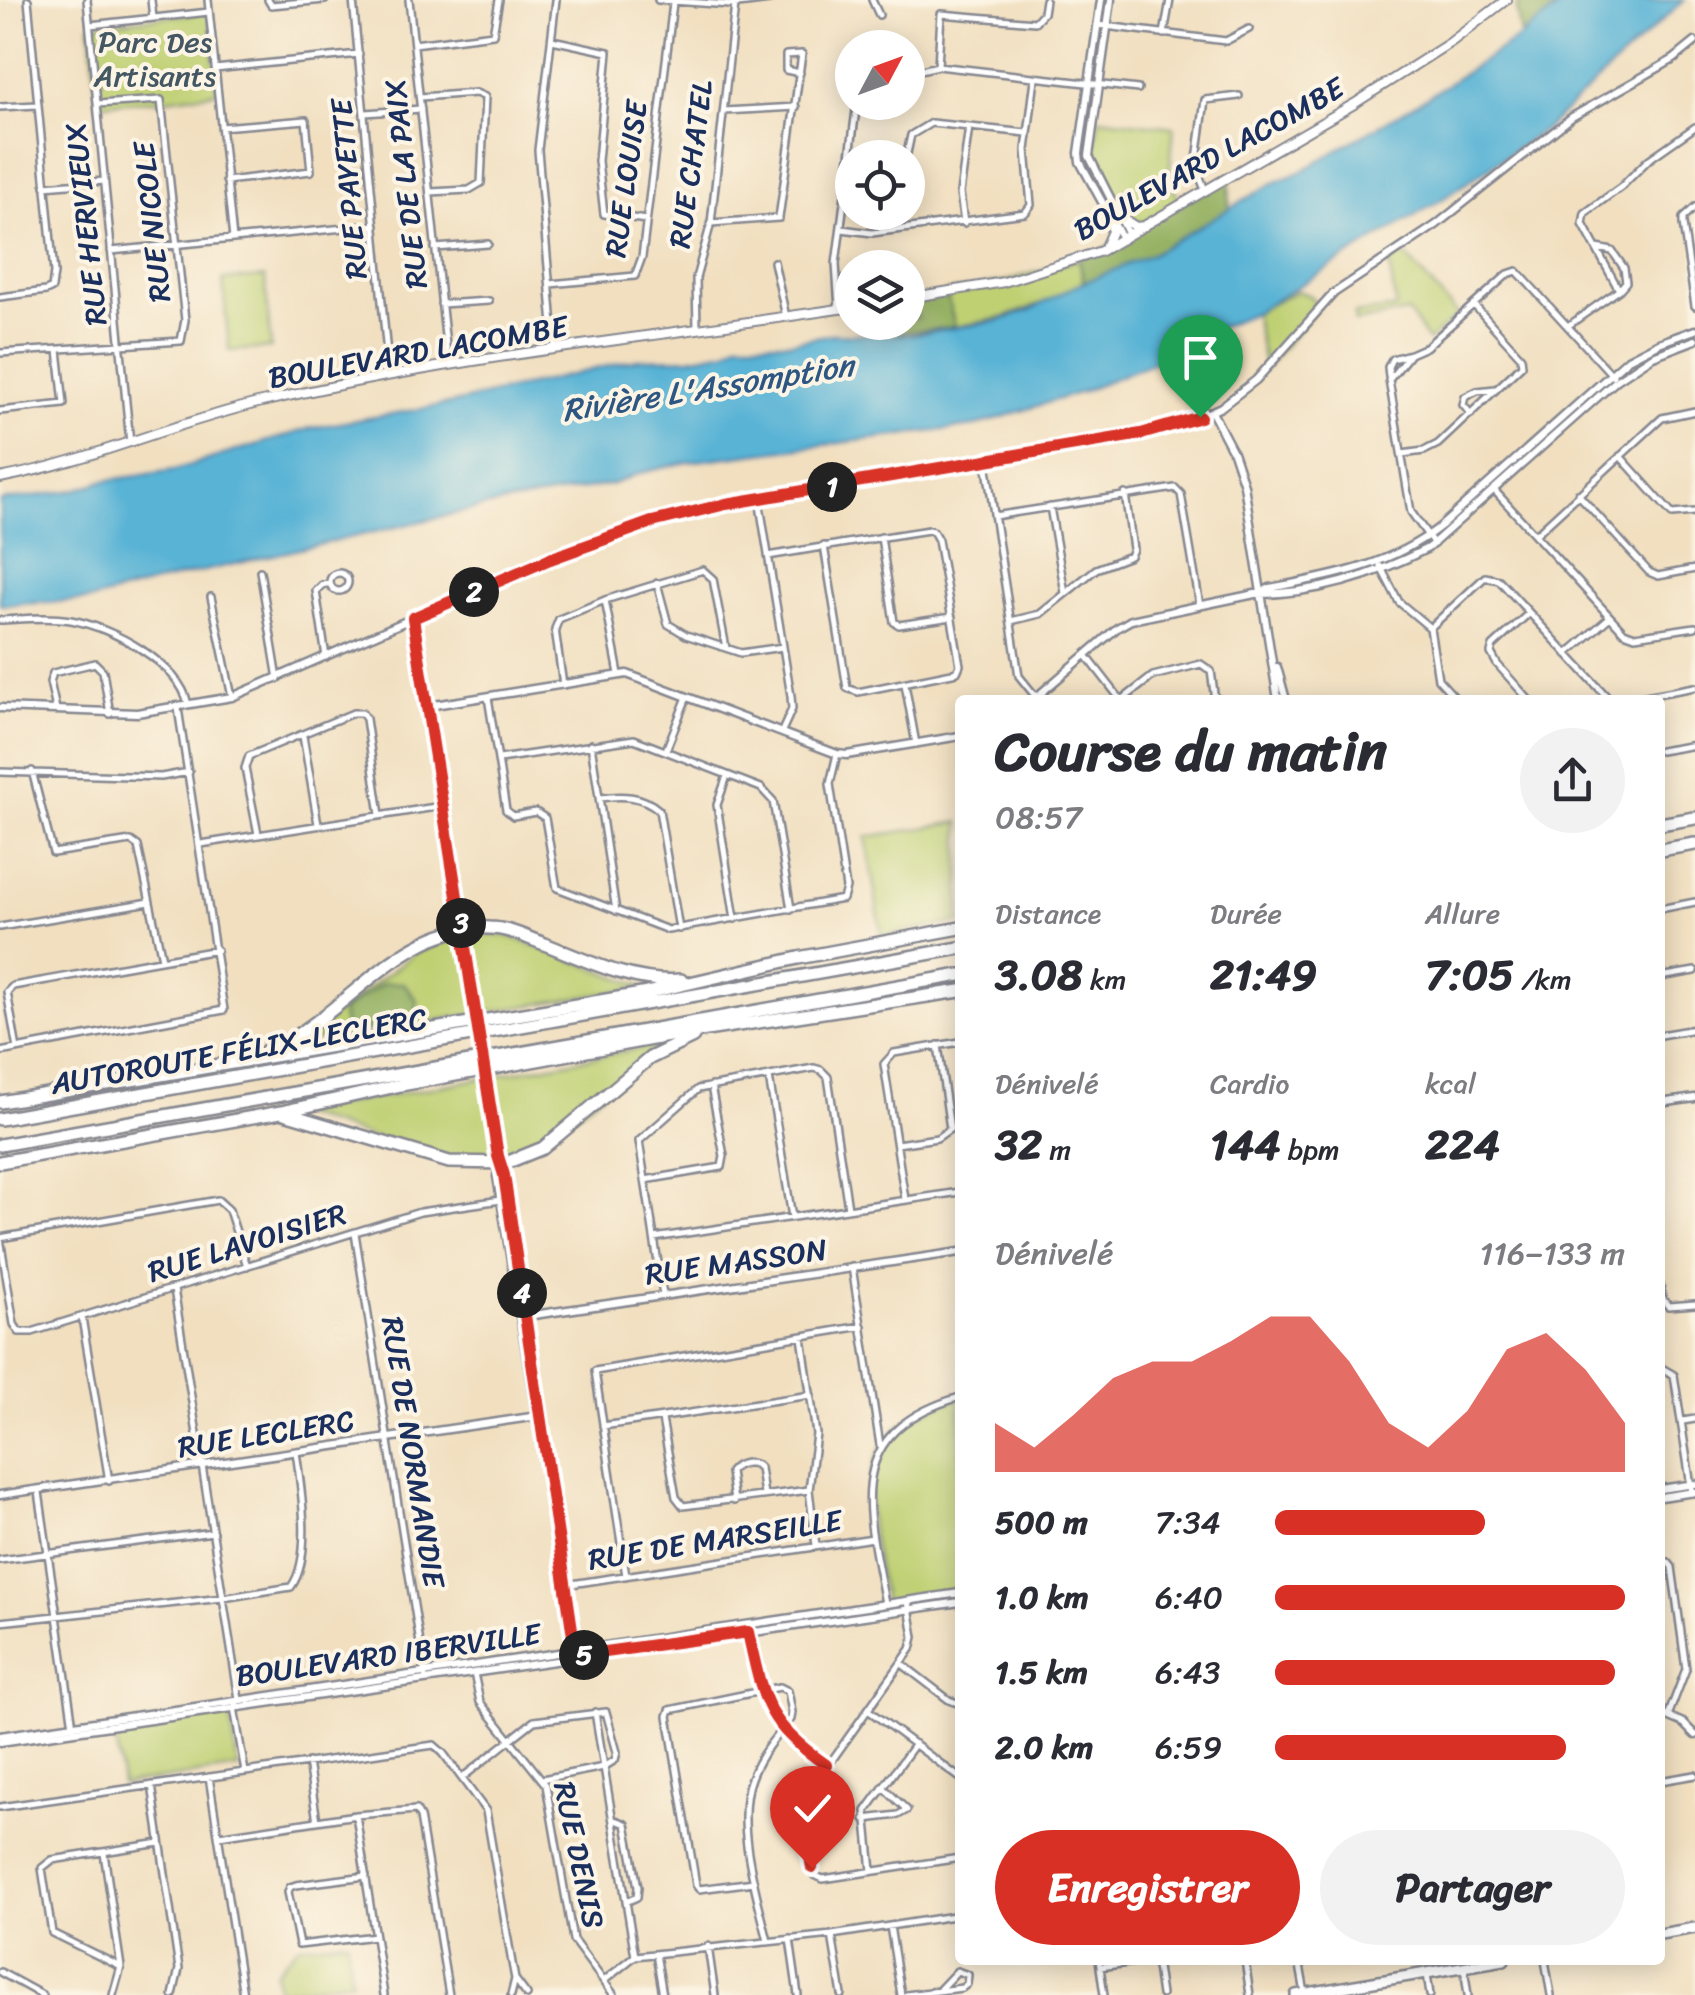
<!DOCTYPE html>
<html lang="fr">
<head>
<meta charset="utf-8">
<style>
  :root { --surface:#fff; --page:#f2f2f3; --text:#2b2b33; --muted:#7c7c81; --accent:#d93025 }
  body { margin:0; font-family:Sriracha,sans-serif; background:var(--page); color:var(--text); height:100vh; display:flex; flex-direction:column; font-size:38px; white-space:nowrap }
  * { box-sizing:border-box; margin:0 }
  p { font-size:32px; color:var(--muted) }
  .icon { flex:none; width:55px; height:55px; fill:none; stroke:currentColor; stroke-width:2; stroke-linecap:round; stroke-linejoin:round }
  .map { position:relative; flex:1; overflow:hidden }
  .panel { position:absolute; left:955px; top:695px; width:710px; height:1270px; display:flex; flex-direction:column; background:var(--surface); border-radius:10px; box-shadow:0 5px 25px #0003 }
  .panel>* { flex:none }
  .needle { width:65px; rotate:49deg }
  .controls { position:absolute; left:835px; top:30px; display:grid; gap:20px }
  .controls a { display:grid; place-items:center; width:90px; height:90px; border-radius:50%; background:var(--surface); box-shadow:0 5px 25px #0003; font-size:50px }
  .pin { position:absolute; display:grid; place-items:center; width:85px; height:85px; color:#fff; margin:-102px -42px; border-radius:50% 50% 50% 0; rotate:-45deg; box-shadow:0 0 10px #0007 }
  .pin .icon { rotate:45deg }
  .km { position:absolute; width:50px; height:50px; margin:-25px; border-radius:50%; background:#222; color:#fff; font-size:28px; line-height:50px; text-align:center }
  .round { display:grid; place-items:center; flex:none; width:105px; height:105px; border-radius:52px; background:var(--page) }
  .headline { display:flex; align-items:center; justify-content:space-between; height:170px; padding:0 40px }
  h1 { font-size:55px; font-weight:800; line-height:75px }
  .metrics { display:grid; grid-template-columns:repeat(3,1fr); gap:15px; height:170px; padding:10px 40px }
  .metrics div { display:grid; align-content:center }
  .metrics b { font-size:42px; font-weight:800 }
  .metrics small { font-size:28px; font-weight:400 }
  .metrics p { font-size:28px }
  .chart { height:280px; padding:20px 40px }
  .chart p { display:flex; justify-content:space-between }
  .chart svg { width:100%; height:180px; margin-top:10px; fill:var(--accent); opacity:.7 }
  .cta { display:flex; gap:20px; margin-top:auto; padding:20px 40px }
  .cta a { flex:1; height:115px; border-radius:60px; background:var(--accent); color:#fff; font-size:40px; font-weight:800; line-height:115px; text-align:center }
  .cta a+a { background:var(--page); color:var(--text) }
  ul { padding:0 40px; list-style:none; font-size:32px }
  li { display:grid; grid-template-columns:160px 120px 1fr; align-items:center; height:75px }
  li i { height:25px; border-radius:12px; background:var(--accent) }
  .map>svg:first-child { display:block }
</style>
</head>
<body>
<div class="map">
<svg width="1695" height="1995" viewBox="0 0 1695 1995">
  <rect width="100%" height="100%" fill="#fcf5e5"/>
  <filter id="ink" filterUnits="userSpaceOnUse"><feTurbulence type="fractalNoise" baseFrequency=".01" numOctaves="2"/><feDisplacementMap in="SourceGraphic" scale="20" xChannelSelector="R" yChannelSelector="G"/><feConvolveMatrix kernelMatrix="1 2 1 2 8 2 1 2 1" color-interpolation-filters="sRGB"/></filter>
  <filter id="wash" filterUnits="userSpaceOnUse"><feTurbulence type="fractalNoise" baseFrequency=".0048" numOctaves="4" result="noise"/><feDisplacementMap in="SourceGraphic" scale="40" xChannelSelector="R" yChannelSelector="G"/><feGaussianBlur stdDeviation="2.25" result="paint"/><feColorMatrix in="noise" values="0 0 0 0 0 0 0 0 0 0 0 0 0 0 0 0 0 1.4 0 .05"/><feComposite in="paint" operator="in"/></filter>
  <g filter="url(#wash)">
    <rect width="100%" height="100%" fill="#f1dfc0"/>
    <path fill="#bfd073" stroke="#6d8068" stroke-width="2.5" d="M209 12 217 92 160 100 97 104 90 25Z
      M1099 118 1174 127 1169 179 1181 203 1153 221 1136 223 1121 214 1093 159Z
      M1404 254 1458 315 1428 341 1408 312 1355 322 1354 314 1396 308 1389 263Z
      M1079 259 1085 287 1005 317 955 327 946 292 1004 282Z
      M265 277 271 348 229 351 223 280Z
      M1297 291 1309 295 1319 306 1265 369 1254 313Z
      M960 822V922L882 936 866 837Z
      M478 935 509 936 644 987 297 1043 415 953 446 940Z
      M659 1045C613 1082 546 1151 489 1160 449 1167 339 1126 296 1113Z
      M960 1397V1593L885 1603C874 1545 846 1458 909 1420 924 1410 944 1404 960 1397Z
      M230 1712 238 1768 122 1785 114 1728Z
      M347 1940 351 1980 278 1992 275 1972 299 1945Z"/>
    <path fill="#97b265" stroke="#597062" stroke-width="2.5" d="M1522 0H1568L1521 36 1516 8Z
      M1230 175 1229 209 1152 254 1085 287 1079 259 1101 251Z
      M947 296 955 327 897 333 895 327 899 323 908 322V317L917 318 913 302Z
      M384 983H404L417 1001V1017L397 1025 351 1030 344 1026 342 1011Z"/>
    <path fill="#58b3d5" stroke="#3a719a" stroke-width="2.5" d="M1568 0H1684L1547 128 1444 198 1254 313 1202 335 1169 356 1081 392 975 426 688 462 640 473 613 484 484 507 178 577 92 600 0 605V501L75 490 103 481 174 470 311 428 454 403 637 359 689 358 726 351 739 342H792L831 334 909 335 998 321 1030 310 1071 288 1152 254 1273 183 1300 172 1429 96 1521 36Z"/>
  </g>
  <g filter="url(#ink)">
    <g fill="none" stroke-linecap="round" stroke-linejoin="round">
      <g stroke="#86878f" stroke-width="10">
        <path id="minor" d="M87 0 130 443
          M151 0 153 18
          M208 0 233 239
          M268 0 271 5 325 0
          M353 0 389 375
          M409 0 448 364
          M658 0 730 5 770 0
          M872 0 879 15
          M90 25 209 12
          M1097 25 1226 41 1249 29
          M1164 34 1170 0
          M552 40 608 52 598 161 604 214 646 220
          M414 44 493 34 499 0
          M938 66 941 14 1035 22 1043 13 1045 0
          M215 69 359 54
          M908 73 938 66 1138 89
          M420 97 476 93 485 97 481 183 469 190 430 192
          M0 107 37 105
          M724 111 796 107
          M365 113 421 109
          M221 127 306 120 311 171 226 181
          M906 158 911 135 931 123 1027 133
          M45 186 104 181
          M1205 190 1196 167 1205 100 1239 96
          M1695 207 1683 218V224L1695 306
          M711 223 779 218 802 54 786 55V70L800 73
          M964 223 960 193 969 127
          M842 229 872 233 1025 213 1031 205 1026 150 1035 79
          M435 248 488 244
          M1597 248 1612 251 1624 268 1626 282 1619 290
          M111 251 375 225
          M774 262 786 317
          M550 284 635 276 642 257 673 3
          M0 297 46 291 52 288 54 273 28 0
          M441 304 489 301
          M839 309 836 264 857 102
          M1569 325 1619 290 1583 224 1585 213 1621 187 1648 160 1695 127
          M697 329 696 278 711 223 735 5
          M555 349 538 150 556 0
          M0 353 181 341 185 320 161 100 97 104
          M1389 377 1388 367 1392 359 1410 354
          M0 411 64 404 58 350
          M1471 414 1463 405 1465 397 1477 391 1495 389
          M1402 454 1424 451 1438 444 1522 365 1521 357 1474 305
          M1620 456 1672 514 1695 512
          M986 462 1019 676 1036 697
          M1494 490 1624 632 1635 636 1695 627
          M1578 494 1649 572 1658 576 1695 569
          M759 499 791 696 792 709 782 731
          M1050 507 1065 593
          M994 516 1175 488 1181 494 1200 606
          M1535 535 1662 418 1695 411
          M881 537 894 622 899 625 952 617
          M1434 544 1411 512 1389 380 1410 354 1426 347 1508 274 1517 271 1613 376
          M768 556C822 547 876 538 929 530L933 531 938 540 960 665 957 672 858 692 847 688 824 546
          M1380 566 1399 602 1430 628
          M260 571 278 679
          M330 582a9 9 0 1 1 18 0a9 9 0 1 1-18 0Z
          M657 583 668 624 686 635 741 653 783 647
          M211 597 232 697
          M605 600 619 674
          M0 620C23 619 48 616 71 620 111 627 179 663 188 704
          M1011 621 1040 614 1096 569 1130 556 1133 549 1125 494
          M1567 654 1610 617
          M1086 655 1121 700
          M326 657 316 591 322 585 330 583
          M905 684 916 744
          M563 685 555 629 559 619 605 600 703 570 713 579 726 648
          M488 697 506 810 513 816 536 812 545 818 557 888 668 930 843 899 846 888 830 784 837 754
          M1122 700 1153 676 1201 664 1211 671 1215 700
          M1457 700 1438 679 1430 628 1485 577 1499 580 1610 700
          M1529 700 1497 664 1491 653 1493 646 1529 613
          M1624 700 1695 687
          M56 709 50 682 53 673 95 663 103 671 110 714
          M303 736 318 824
          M591 744 616 911
          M666 750 687 697
          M1660 751 1695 745
          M499 759 634 739 761 788 773 801 791 909
          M32 771 53 853 131 841 138 846 162 959
          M0 772 161 777 189 772
          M727 776 717 805 735 919
          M600 798C622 795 642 795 659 810L679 929
          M258 834 245 768 249 756 353 713H362L366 719 380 815
          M201 844 442 806
          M1660 909 1695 902
          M0 927 150 902
          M1660 977 1695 971
          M1660 1035 1695 1029
          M17 1049 7 992 13 986 217 950
          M0 1052 224 1010 178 708
          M769 1077 792 1217
          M897 1144 937 1138 950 1129 938 1045
          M645 1180 722 1167 724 1156 711 1086
          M905 1199 884 1064 894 1053 960 1042
          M355 1233 425 1675
          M0 1238 14 1324 19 1332H32L420 1212 501 1200
          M0 1238 218 1200 229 1210 247 1266
          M654 1238 960 1192
          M852 1267 880 1445
          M1660 1285 1662 1298 1668 1306 1695 1304
          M174 1289 239 1699 234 1707 245 1772
          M663 1295 639 1141 698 1089 814 1068 821 1070 828 1077 848 1208
          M82 1318 109 1481
          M802 1337 816 1434 809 1490 816 1546
          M1660 1367 1674 1375 1692 1493
          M662 1419 676 1497 683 1506 809 1490
          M1683 1421 1695 1419
          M603 1426 811 1395
          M39 1492 73 1726
          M734 1501 730 1472C737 1463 752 1459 760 1468L764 1495
          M0 1560 213 1532
          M1660 1561 1668 1562 1672 1567 1686 1669 1668 1716
          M626 1576 595 1371 862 1326
          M565 1585 873 1538
          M908 1601 914 1637 911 1649 808 1794 805 1809 813 1869 814 1875 823 1879 960 1858
          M885 1603C867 1507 841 1432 960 1397
          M0 1622 223 1598 291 1587C313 1558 301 1487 296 1452
          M747 1626C758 1695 767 1725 827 1765
          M902 1664 949 1700 960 1704
          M474 1673 480 1702 546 1785 573 1940 614 1995
          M868 1710 960 1778
          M595 1712 635 1956
          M308 1762 317 1821
          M209 1777 243 1995
          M463 1777 534 1721 606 1712 617 1752 615 1760 604 1767 542 1779
          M1660 1781 1695 1775
          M152 1785 179 1969 173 1995
          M0 1807 434 1745 443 1753 486 1811 512 1963 515 1979 511 1995
          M356 1815 384 1995
          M613 1819 626 1824 638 1887 637 1897 626 1902
          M865 1819 898 1815 907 1810 883 1787
          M219 1836 356 1815 416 1810 420 1817 449 1995
          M104 1853 121 1967 113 1995
          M872 1871 866 1811 915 1744
          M366 1876 296 1885 290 1887 288 1892 299 1945 375 1936
          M754 1882 699 1889 696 1885 668 1716 670 1710 780 1687 788 1691 792 1712 791 1719C775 1737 759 1756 751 1778 734 1822 757 1896 768 1941
          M890 1926 901 1995
          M832 1935 842 1995
          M790 1939 798 1995
          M708 1946 715 1995
          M656 1954 663 1995
          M1099 1960 1104 1995
          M1156 1960 1161 1995
          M1245 1960 1250 1995
          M1299 1960 1305 1993
          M1545 1960 1551 1995
          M121 1967 52 1933 42 1868 52 1860 160 1843
          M1100 1967 1149 1960
          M1464 1967 1468 1995
          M0 1972 42 1995
          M1427 1974 1430 1995
          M515 1979 527 1995
          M605 1980 635 1956 832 1935 960 1915
          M906 1995 962 1988 967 1984 968 1975 957 1971 940 1989"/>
      </g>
      <g stroke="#86878f" stroke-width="11">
        <path id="tertiary" d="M1101 0 1079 153 1080 162 1123 240
          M1111 0 1089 156 1129 235
          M1212 412 1233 452 1244 485 1278 700
          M1258 594 1270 588C1333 576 1390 566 1441 526L1628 359 1659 343 1695 330
          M413 618 475 1009
          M1277 667 1286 700
          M1033 700 1117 628 1131 620 1255 594C1316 594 1374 576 1428 548L1617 380 1653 356 1695 340
          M428 706 627 674 837 754 847 755 960 736
          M0 708 137 713 232 697 516 573 652 523 726 504 1141 434 1188 422 1221 407 1256 380 1334 293 1436 225 1572 117 1674 59 1695 42
          M487 1085 499 1164 504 1174 538 1410
          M1660 1103 1695 1098
          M499 1164 497 1176 575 1650
          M520 1317 960 1252
          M1660 1489 1695 1484
          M0 1495 538 1416
          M1660 1497 1695 1492
          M1660 1713 1683 1723 1695 1735
          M0 1736 960 1593
          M0 1742 960 1602"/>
      </g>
      <g stroke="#86878f" stroke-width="12">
        <path id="secondary" d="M1119 216 1136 227 1145 226
          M1105 247 1112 231 1111 218
          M908 298 1004 282 1101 251 1354 104 1451 42 1506 0
          M0 478C90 461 173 423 262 402 456 356 655 337 852 307"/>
      </g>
      <g stroke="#86878f" stroke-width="14">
        <path id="primary" d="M1660 1934 1695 1928
          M1296 1995 1504 1960"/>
      </g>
      <g stroke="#86878f" stroke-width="16">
        <path id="motorway" d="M1660 824 1695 818
          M1660 850 1695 844
          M266 1051C345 1020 398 923 490 928 508 928 525 937 542 943 586 960 633 984 681 980
          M0 1102 642 994 798 958 960 928
          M281 1112 449 1162 506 1163 543 1148 650 1058 693 1037
          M0 1119 960 948
          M0 1145 960 975
          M0 1162 281 1112 401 1085 674 1035 960 991"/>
      </g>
      <use href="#minor" stroke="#fff" stroke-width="5"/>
      <use href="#tertiary" stroke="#fff" stroke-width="6"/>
      <use href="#secondary" stroke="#fff" stroke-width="8"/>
      <use href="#primary" stroke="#fff" stroke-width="9"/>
      <use href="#motorway" stroke="#fff" stroke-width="11"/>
      <g stroke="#86878f" stroke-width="11" stroke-linecap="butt">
        <path id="tertiary-bridge" d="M475 1009 487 1085"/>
      </g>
      <use href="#tertiary-bridge" stroke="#fff" stroke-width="6"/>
    </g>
  </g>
  <g fill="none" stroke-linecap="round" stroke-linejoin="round" filter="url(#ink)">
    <g stroke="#fff" stroke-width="20">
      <path id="route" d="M812 1868C805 1824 799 1803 826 1765 766 1723 763 1701 748 1632L576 1656 504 1175 498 1156 413 618 550 559 652 522 726 504 1141 434 1200 417"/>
    </g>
    <use href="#route" stroke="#d93025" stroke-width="12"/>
  </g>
  <g text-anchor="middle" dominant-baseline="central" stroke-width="8" stroke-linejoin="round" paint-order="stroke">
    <g font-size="30" fill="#445763" stroke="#fcf5e5">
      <text x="155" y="42">Parc Des<tspan x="155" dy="34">Artisants</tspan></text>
    </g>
    <g font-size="30" fill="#1b2f5e" stroke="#fcf5e5">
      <text transform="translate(1209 159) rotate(-29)">BOULEVARD LACOMBE</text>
      <text transform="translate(691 164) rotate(-82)">RUE CHATEL</text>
      <text transform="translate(626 179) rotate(-82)">RUE LOUISE</text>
      <text transform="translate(406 184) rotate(-96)">RUE DE LA PAIX</text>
      <text transform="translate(349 189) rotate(-95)">RUE PAYETTE</text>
      <text transform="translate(152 222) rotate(-96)">RUE NICOLE</text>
      <text transform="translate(86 224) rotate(-96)">RUE HERVIEUX</text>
      <text transform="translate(418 352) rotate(-10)">BOULEVARD LACOMBE</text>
      <text transform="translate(239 1051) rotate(-10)">AUTOROUTE FÉLIX-LECLERC</text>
      <text transform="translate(247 1243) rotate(-17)">RUE LAVOISIER</text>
      <text transform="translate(736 1262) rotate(-8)">RUE MASSON</text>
      <text transform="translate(266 1434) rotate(-9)">RUE LECLERC</text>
      <text transform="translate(413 1452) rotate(81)">RUE DE NORMANDIE</text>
      <text transform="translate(715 1540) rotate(-9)">RUE DE MARSEILLE</text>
      <text transform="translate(388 1655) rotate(-8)">BOULEVARD IBERVILLE</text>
      <text transform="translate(579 1855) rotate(78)">RUE DENIS</text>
    </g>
    <g font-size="32" font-style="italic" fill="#2d5782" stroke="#fcf5e5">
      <text transform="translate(708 388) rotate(-9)">Rivière L'Assomption</text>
    </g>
  </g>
</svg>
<div class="controls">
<a><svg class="needle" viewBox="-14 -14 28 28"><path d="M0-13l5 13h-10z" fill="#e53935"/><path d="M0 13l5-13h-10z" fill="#7c7c81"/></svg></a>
<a><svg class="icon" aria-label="locate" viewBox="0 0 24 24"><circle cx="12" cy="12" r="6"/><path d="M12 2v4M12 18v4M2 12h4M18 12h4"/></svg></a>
<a><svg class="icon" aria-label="layers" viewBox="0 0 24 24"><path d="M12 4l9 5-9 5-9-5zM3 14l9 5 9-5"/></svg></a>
</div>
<div class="pin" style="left:1200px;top:417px;background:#1e9e55"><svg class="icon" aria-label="arrive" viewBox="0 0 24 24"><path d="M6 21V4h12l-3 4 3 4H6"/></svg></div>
<div class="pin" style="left:812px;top:1868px;background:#d93025"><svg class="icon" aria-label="check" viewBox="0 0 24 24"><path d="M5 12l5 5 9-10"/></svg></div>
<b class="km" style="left:832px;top:487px">1</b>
<b class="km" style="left:474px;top:592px">2</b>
<b class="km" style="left:461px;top:923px">3</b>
<b class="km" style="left:522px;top:1293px">4</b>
<b class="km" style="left:584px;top:1655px">5</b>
<section class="panel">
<div class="headline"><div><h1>Course du matin</h1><p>08:57</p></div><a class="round"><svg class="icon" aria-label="share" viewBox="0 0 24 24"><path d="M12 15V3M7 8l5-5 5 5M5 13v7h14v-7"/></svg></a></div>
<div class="metrics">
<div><p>Distance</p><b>3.08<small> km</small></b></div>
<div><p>Durée</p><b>21:49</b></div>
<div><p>Allure</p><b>7:05<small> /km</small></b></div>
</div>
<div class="metrics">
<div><p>Dénivelé</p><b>32<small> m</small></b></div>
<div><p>Cardio</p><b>144<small> bpm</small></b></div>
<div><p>kcal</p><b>224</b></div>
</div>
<div class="chart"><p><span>Dénivelé</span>116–133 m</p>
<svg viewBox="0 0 160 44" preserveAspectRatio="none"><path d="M0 44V32L10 38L20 30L30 21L40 17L50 17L60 12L70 6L80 6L90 17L100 32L110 38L120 29L130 14L140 10L150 19L160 32V44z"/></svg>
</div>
<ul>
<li><b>500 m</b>7:34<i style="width:60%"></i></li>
<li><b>1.0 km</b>6:40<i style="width:100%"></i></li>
<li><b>1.5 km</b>6:43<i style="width:97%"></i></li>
<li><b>2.0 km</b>6:59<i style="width:83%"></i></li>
</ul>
<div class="cta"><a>Enregistrer</a><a>Partager</a></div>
</section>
</div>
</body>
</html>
